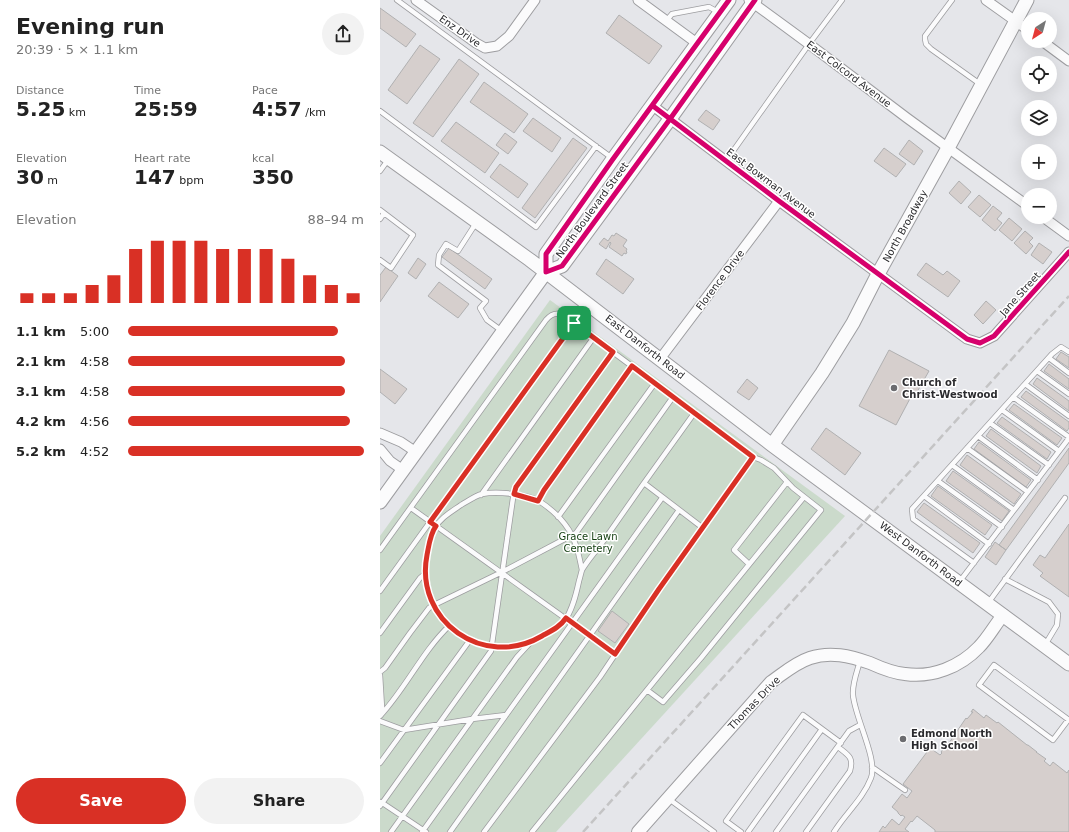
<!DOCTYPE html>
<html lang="en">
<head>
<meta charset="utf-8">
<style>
  :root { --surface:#fff; --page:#f2f2f2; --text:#222; --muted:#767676; --accent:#d93025 }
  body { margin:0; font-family:"DejaVu Sans",sans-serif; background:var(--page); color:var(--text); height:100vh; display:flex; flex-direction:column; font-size:15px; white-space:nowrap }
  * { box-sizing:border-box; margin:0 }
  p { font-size:13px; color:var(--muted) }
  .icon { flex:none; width:22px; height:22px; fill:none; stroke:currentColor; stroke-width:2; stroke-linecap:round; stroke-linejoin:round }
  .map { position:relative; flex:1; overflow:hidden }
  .panel { display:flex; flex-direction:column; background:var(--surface); width:380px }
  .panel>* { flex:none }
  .needle { width:26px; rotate:216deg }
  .tools { position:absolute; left:641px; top:12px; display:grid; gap:8px }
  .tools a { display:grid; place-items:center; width:36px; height:36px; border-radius:50%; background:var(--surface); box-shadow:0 4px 16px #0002; font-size:20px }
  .pin { position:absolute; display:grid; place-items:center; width:34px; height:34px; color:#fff; margin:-17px; border-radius:8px; box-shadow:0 2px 6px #0006 }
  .round { display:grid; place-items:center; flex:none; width:42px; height:42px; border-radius:21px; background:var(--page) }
  .summary { display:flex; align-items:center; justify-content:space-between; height:68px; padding:0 16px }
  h1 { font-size:22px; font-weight:700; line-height:30px }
  .figures { display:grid; grid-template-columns:repeat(3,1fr); gap:6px; height:68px; padding:4px 16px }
  .figures div { display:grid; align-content:center }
  .figures b { font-size:20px; font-weight:700 }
  .figures small { font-size:11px; font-weight:400 }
  .figures p { font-size:11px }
  .chart { height:112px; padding:8px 16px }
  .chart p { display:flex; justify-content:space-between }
  .chart svg { width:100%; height:72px; margin-top:4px; stroke:var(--accent); stroke-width:6 }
  .action { display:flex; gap:8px; margin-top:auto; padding:8px 16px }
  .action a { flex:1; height:46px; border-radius:24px; background:var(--accent); color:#fff; font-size:16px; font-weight:700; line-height:46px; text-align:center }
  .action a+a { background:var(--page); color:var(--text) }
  ul { padding:0 16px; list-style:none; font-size:13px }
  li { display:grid; grid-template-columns:64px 48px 1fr; align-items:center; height:30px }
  li i { height:10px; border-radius:5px; background:var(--accent) }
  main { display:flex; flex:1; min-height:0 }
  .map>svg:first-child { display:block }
</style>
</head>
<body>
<main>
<section class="panel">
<div class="summary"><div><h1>Evening run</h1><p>20:39 · 5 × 1.1 km</p></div><a class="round"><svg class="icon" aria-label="share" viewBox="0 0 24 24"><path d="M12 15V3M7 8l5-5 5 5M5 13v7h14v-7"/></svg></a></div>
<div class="figures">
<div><p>Distance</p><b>5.25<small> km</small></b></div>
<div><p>Time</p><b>25:59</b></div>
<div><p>Pace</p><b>4:57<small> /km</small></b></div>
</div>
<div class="figures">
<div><p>Elevation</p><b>30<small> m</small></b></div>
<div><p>Heart rate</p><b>147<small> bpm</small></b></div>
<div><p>kcal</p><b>350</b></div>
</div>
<div class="chart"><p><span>Elevation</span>88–94 m</p>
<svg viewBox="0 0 160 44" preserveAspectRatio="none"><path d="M5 44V38M15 44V38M25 44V38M35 44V33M45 44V27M55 44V11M65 44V6M75 44V6M85 44V6M95 44V11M105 44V11M115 44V11M125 44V17M135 44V27M145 44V33M155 44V38"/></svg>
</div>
<ul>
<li><b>1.1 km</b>5:00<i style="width:89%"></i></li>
<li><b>2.1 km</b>4:58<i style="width:92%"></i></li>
<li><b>3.1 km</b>4:58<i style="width:92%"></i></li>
<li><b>4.2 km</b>4:56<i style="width:94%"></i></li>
<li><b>5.2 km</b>4:52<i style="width:100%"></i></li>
</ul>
<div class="action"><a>Save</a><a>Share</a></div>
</section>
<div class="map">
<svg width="689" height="832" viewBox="0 0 689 832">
  <rect width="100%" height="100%" fill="#e5e6ea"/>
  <path fill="#cbdacb" d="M170 300 465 516 176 832H0V536Z"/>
  <path fill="#d6cfcd" stroke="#b0b0b1" d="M0 8 36 34 26 47 0 28Z
    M239 15 282 46 269 64 226 33Z
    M40 45 60 59 27 104 8 90Z
    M79 59 99 74 53 137 33 123Z
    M104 82 148 114 134 133 90 102Z
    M326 110 340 120 333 130 318 120Z
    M153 118 181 138 172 152 143 131Z
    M76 122 119 153 105 173 61 141Z
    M125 133 137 142 128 154 116 145Z
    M193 138 207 148 155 218 142 208Z
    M529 140 543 151 534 165 519 154Z
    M504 148 526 164 516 177 494 161Z
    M120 164 148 184 138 198 110 177Z
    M579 181 591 192 581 204 569 193Z
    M599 195 611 205 600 217 588 207Z
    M613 206 622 213 617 219 622 223 615 231 602 220Z
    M629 218 642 229 632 241 619 230Z
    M645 231 653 238 649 242 653 246 646 254 634 243Z
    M236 233 247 240 243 246 247 249 246 251 247 252 246 254 244 253 242 256 229 247 231 243 230 242 226 249 219 244 224 238 228 241 232 235 234 236Z
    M659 243 672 252 663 264 651 255Z
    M69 248 112 279 105 289 62 257Z
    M38 258 46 264 36 279 28 273Z
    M226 259 254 279 243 294 216 274Z
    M546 263 563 275 567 271 580 281 568 297 537 275Z
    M6 267 18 276 0 302V275Z
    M59 282 89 304 78 318 48 296Z
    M606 301 616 310 603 324 594 315Z
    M509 350 549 371 537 392 534 391 516 425 479 406Z
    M681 352 689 357V368L676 359Z
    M669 364 689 379V389L664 371Z
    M0 369 27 389 15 404 0 392Z
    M657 378 689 401V411L653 384Z
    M367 379 378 388 369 400 357 392Z
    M646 391 689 422V428L687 431 641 397Z
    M634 404 682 438 677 445 629 410Z
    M622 417 671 452 667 459 617 423Z
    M446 428 481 453 465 475 431 449Z
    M611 429 661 466 657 473 606 436Z
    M599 442 651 480 646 487 594 449Z
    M689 448V463L626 550 619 545Z
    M587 455 641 494 634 504 580 465Z
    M573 471 629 511 622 521 566 481Z
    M558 486 612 525 605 535 551 496Z
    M544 503 600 543 593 553 537 512Z
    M689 524V597L660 576 663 573 653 565 660 555 665 558Z
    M615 542 626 550 616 565 605 557Z
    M232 611 249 624 235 643 218 631Z
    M593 709 604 718 606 715 617 723 618 722 647 745H648L657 752H656L666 759 664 761 670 766 673 762 687 773 689 770V832H555V830L537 816 532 822 531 821 525 829 529 832H499L503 826 505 828 512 819 519 825 525 817 522 815 521 816 518 813V812L512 807 522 794 527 798 532 791 523 784 550 748 560 755 562 753 561 752 568 743H569L586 718 587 719 593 712H591Z"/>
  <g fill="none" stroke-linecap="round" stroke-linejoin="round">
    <g stroke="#9d9da0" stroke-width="6">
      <path id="service" d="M17 0 232 158
        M572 0 545 36V39L546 44 551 49 600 84
        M286 21 292 14 329 7 338 12
        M0 111 156 227 216 146
        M346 161 429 44 462 0
        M0 171 8 160
        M0 210 33 235 11 268 0 260
        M0 219 4 213
        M96 223 78 251 66 244 59 255 58 265 106 301 100 308 107 320 122 331
        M669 358 689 373
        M657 371 689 394
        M645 384 689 416
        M633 397 689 437
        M622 410 679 451
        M315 412 264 483 323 528
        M610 423 669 465
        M598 436 658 480
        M587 448 648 492
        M572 465 634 510
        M558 481 622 527
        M101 495 214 337
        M544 496 609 544
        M158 501 164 491 252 366
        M31 508 235 654
        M178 517 275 383
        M0 550 166 320C171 314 176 312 183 315L331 425 373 457 279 589 220 677 104 832
        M594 563 533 519 532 509 672 354 681 347 689 352
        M369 564 354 550 407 482
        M202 570C199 556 197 543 189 530 182 519 170 508 159 501 146 494 117 491 102 494 95 496 88 501 81 505 71 512 60 518 54 529 50 535 47 556 46 564 44 584 52 607 65 623 85 644 118 652 146 644 153 642 159 638 165 634 171 631 179 628 183 623 192 612 196 595 199 581 200 578 201 573 202 570 207 561 216 551 222 543 236 523 250 503 264 483
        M625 579 669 602 678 614 677 625 665 645
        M580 581 689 438
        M0 591 194 323
        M608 603 685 498
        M0 633 40 578 46 573
        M0 672 5 668 30 633 49 608 54 605 122 572 196 533 293 397
        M0 675 2 708 1 715
        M267 690 424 497
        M0 716C26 688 42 652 69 626
        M688 720 673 740 599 685 614 665 689 720
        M0 721 24 730 92 719 126 715
        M0 763 90 640
        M492 767 525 790
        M289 799 334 832
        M1 802 46 832
        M0 806 111 651 133 498 136 487 233 352
        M11 832 137 657 149 644
        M42 832 282 498
        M70 832 299 510
        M152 832 267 690 283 702 321 658 441 510 413 488 394 468 381 460 373 457
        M361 832 346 821 423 715 461 743
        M368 832 442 729
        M396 832 469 731 480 725
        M426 832 470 771C474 757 468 755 458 747
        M454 832C465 814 483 799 491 778 498 759 475 718 473 695 472 684 477 672 480 661"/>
    </g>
    <g stroke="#9d9da0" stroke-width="11">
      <path id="minor" d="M36 0 96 43 105 48 117 46 129 36 155 0
        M258 0 318 44
        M369 0 429 44 527 118 648 206
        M606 0 648 30
        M662 41 689 61
        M273 106 399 201 587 339 600 343 614 336 689 252
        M663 217 689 236
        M280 359 399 201
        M0 433 21 442 36 452
        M0 449 10 461 23 470"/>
    </g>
    <g stroke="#9d9da0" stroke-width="14">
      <path id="tertiary" d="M258 832 391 682C404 673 415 663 430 658 450 651 470 656 490 663 501 668 513 673 525 674 552 678 580 667 599 647 608 638 615 625 623 615"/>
    </g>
    <g stroke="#9d9da0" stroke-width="15">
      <path id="secondary" d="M0 152 150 260 392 445 689 664
        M166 272V254L233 159 349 0
        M392 445 442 373 473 323 498 274 568 148 647 0
        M0 502 166 272 182 266 290 119 375 0"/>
    </g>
    <use href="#service" stroke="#fbfbfc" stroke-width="4.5"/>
    <use href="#minor" stroke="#fbfbfc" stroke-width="9"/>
    <use href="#tertiary" stroke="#fbfbfc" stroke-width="12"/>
    <use href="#secondary" stroke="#fbfbfc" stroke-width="13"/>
    <path stroke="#c4c4c5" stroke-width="2.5" stroke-dasharray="8 4" stroke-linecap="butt" d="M203 832 689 296"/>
    <g stroke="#fff" stroke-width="8">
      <path id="cycleway" d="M349 0 233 159 166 254V272L182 266 290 119 375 0
        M273 106 399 201 587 339 600 343 614 336 689 252"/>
    </g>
    <use href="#cycleway" stroke="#d6006c" stroke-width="5"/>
  </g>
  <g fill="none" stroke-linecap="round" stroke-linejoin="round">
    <g stroke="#fff" stroke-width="8">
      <path id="route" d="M194 323 233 352 136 487 134 494 158 501 164 490 252 366 373 457 279 589 235 654 186 618C180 627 171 631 162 636 104 670 34 621 47 555 49 545 50 534 56 526L50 522Z"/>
    </g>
    <use href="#route" stroke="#d93025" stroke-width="5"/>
  </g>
  <g fill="#6c6c70" stroke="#fff" stroke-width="1.5">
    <circle cx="514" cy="388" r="4"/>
    <circle cx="523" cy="739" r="4"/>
  </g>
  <g text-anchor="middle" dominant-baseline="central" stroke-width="3" stroke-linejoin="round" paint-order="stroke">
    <g font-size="10" fill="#2b2b2e" stroke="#fff">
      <text transform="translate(80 31) rotate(35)">Enz Drive</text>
      <text transform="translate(469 74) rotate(37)">East Colcord Avenue</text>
      <text transform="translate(391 183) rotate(37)">East Bowman Avenue</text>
      <text transform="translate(212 210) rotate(-54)">North Boulevard Street</text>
      <text transform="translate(525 226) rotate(-61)">North Broadway</text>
      <text transform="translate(340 280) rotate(-53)">Florence Drive</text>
      <text transform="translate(640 294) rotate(-48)">Jane Street</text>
      <text transform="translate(265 347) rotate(38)">East Danforth Road</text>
      <text transform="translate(541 554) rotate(37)">West Danforth Road</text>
      <text transform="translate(374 703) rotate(-46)">Thomas Drive</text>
    </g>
    <g font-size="10" font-weight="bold" fill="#2b2b2e" stroke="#fff" text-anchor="start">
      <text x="522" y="382">Church of<tspan x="522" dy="12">Christ-Westwood</tspan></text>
      <text x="531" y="733">Edmond North<tspan x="531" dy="12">High School</tspan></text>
    </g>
    <g font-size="10" fill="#113c0e" stroke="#fff">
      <text x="208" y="536">Grace Lawn<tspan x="208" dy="12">Cemetery</tspan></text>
    </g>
  </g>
</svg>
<div class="tools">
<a><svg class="needle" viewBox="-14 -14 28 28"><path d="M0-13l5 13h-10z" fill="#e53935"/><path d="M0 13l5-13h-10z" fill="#767676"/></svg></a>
<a><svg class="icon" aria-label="locate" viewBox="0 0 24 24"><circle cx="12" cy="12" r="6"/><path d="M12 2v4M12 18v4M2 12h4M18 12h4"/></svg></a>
<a><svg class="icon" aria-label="layers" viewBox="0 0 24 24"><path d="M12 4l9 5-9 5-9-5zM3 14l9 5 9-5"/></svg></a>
<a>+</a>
<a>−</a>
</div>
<div class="pin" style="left:194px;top:323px;background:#1e9e55"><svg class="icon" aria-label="arrive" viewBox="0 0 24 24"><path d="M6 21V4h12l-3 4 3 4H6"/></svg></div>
</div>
</main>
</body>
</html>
